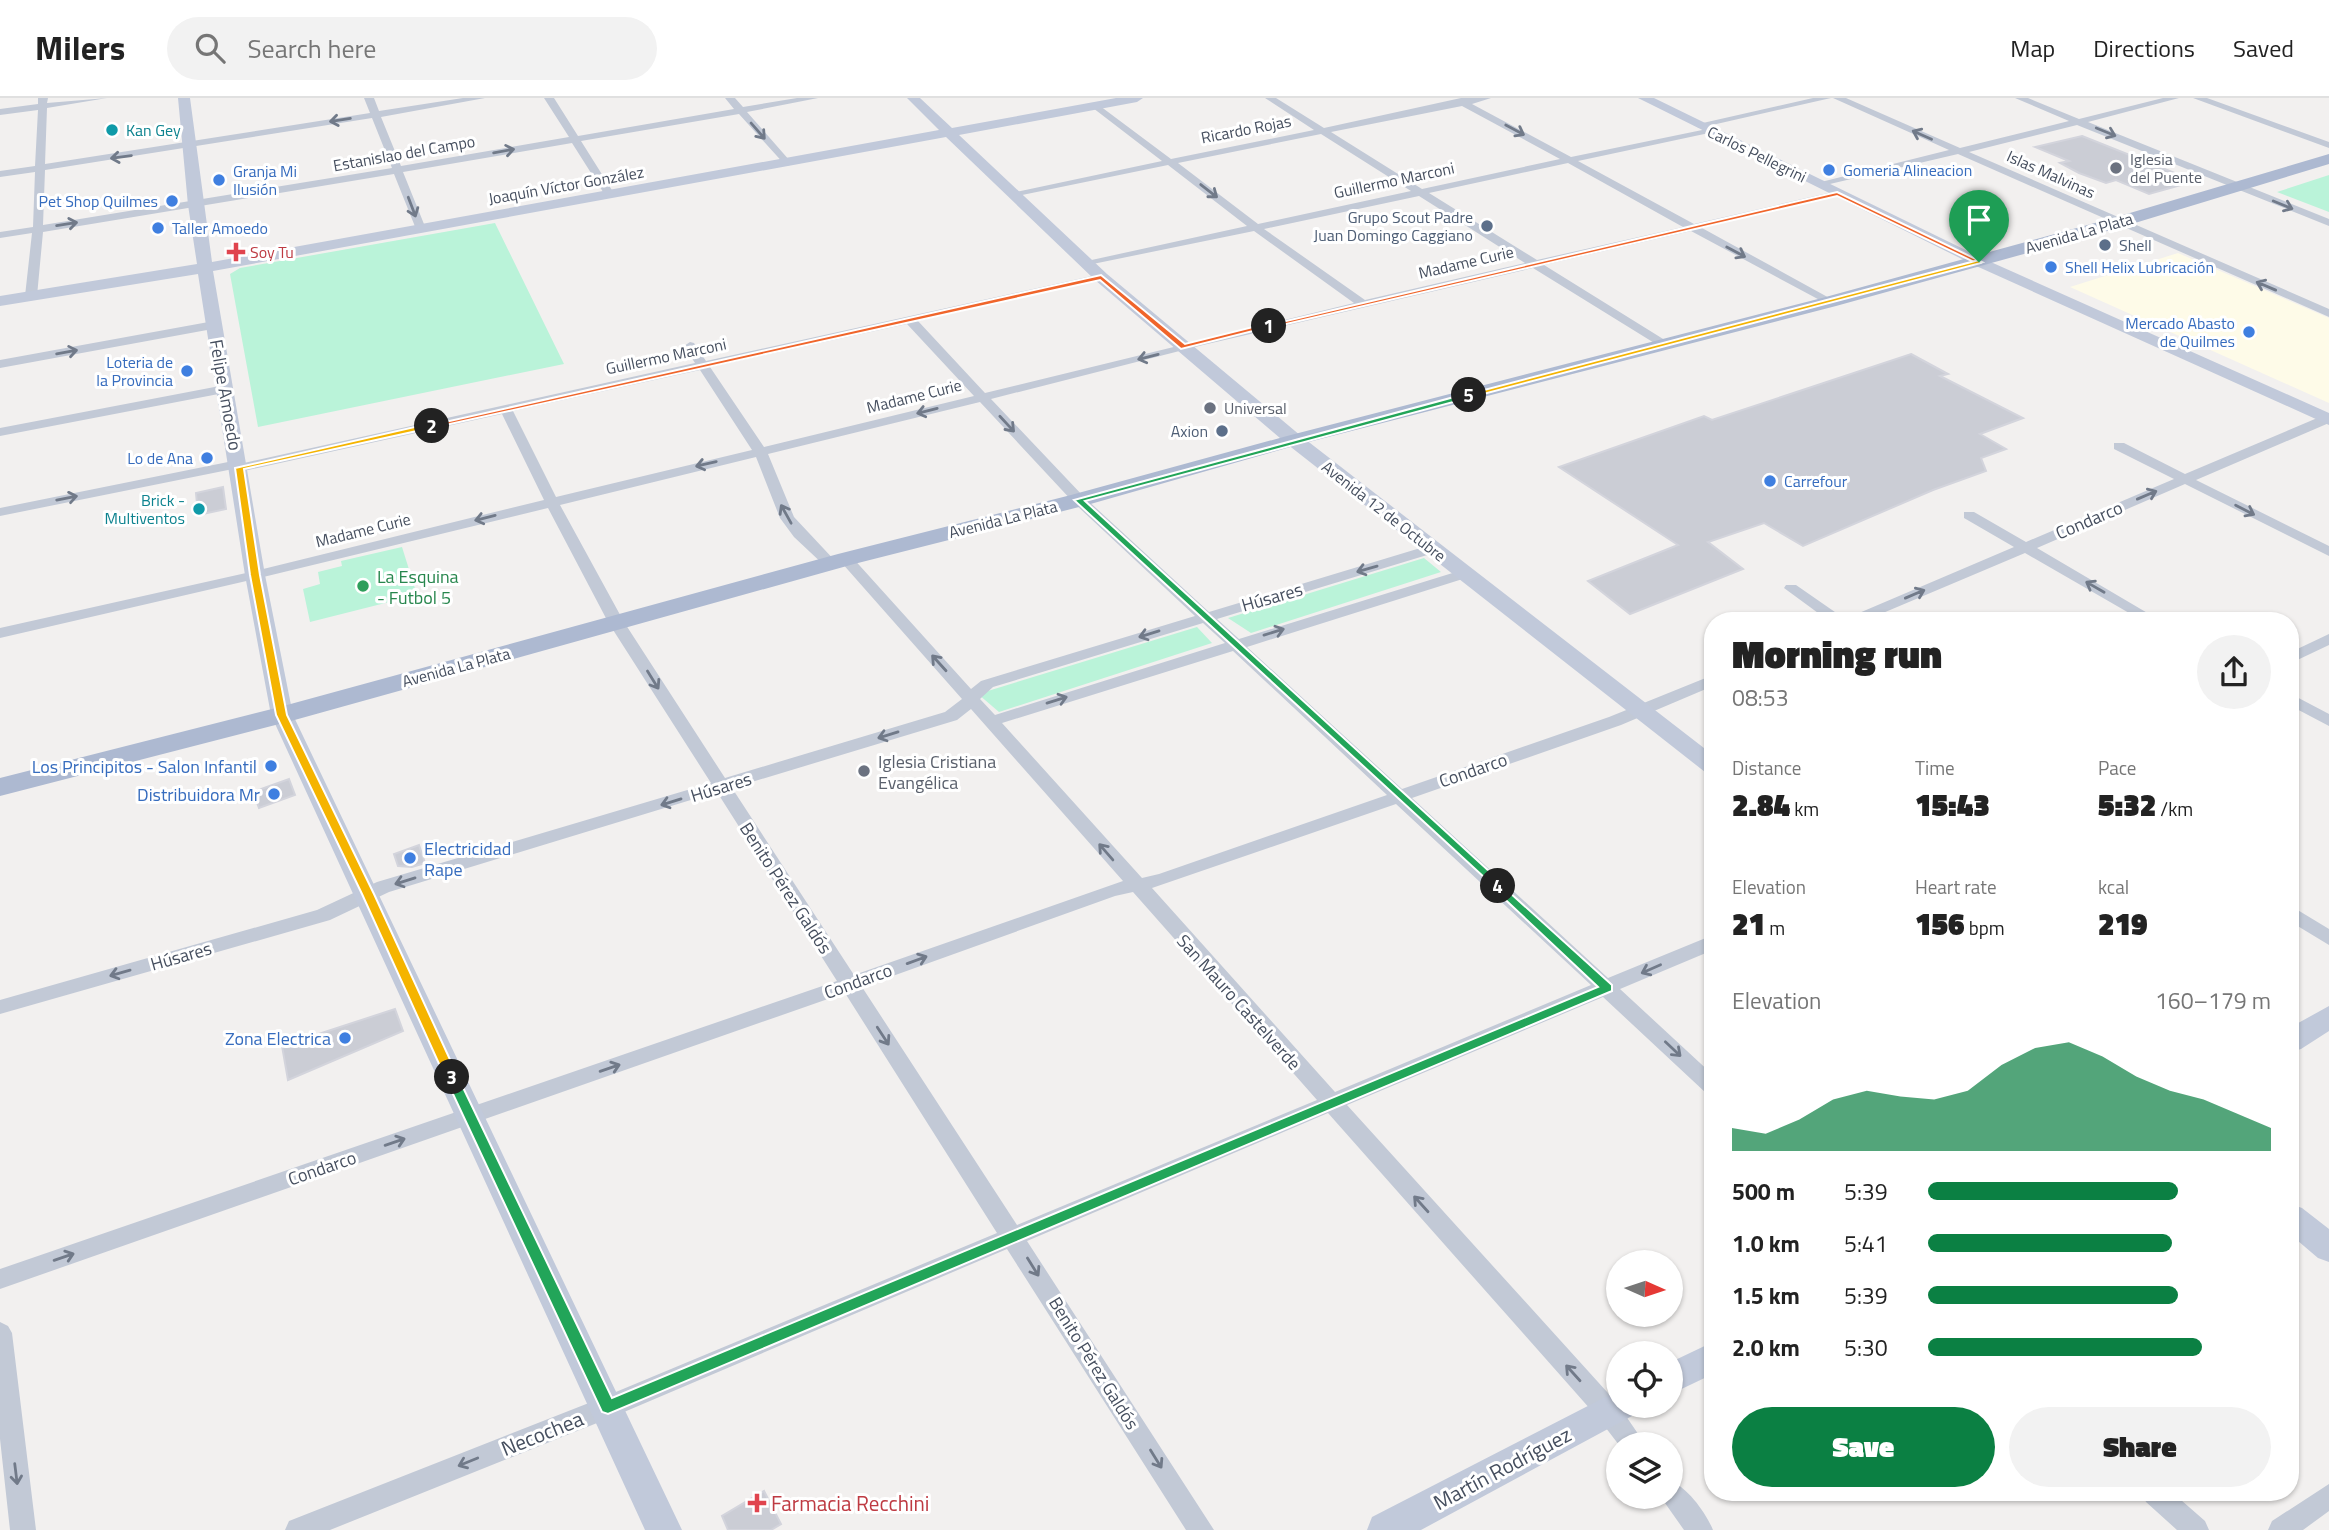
<!DOCTYPE html>
<html lang="en">
<head>
<meta charset="utf-8">
<style>
  :root { --surface:#fff; --page:#f2f2f2; --text:#222; --muted:#767676; --line:#e0e0e0; --accent:#0b8043 }
  body { margin:0; font-family:"Titillium Web",sans-serif; background:var(--page); color:var(--text); height:100vh; display:flex; flex-direction:column; font-size:26px; white-space:nowrap }
  * { box-sizing:border-box; margin:0 }
  p { font-size:23px; color:var(--muted) }
  .icon { flex:none; width:38px; height:38px; fill:none; stroke:currentColor; stroke-width:2; stroke-linecap:round; stroke-linejoin:round }
  .map { position:relative; flex:1; overflow:hidden }
  .side { position:absolute; left:1704px; top:514px; width:595px; height:889px; display:flex; flex-direction:column; background:var(--surface); border-radius:28px; box-shadow:0 2px 5px #0004 }
  .side>* { flex:none }
  .needle { width:46px; rotate:93deg }
  .fabs { position:absolute; left:1606px; top:1152px; display:grid; gap:14px }
  .fabs a { display:grid; place-items:center; width:77px; height:77px; border-radius:50%; background:var(--surface); box-shadow:0 2px 5px #0004; font-size:35px }
  .pin { position:absolute; display:grid; place-items:center; width:60px; height:60px; color:#fff; margin:-72px -30px; border-radius:50% 50% 50% 0; rotate:-45deg; box-shadow:0 0 7px #0007 }
  .pin .icon { rotate:45deg }
  .km { position:absolute; width:35px; height:35px; margin:-18px; border-radius:50%; background:#222; color:#fff; font-size:19px; line-height:35px; text-align:center }
  .round { display:grid; place-items:center; flex:none; width:74px; height:74px; border-radius:37px; background:var(--page) }
  .head { display:flex; align-items:center; justify-content:space-between; height:119px; padding:0 28px }
  h1 { font-size:38px; font-weight:800; line-height:52px }
  .figures { display:grid; grid-template-columns:repeat(3,1fr); gap:10px; height:119px; padding:7px 28px }
  .figures div { display:grid; align-content:center }
  .figures b { font-size:30px; font-weight:800 }
  .figures small { font-size:19px; font-weight:400 }
  .figures p { font-size:19px }
  .chart { height:196px; padding:14px 28px }
  .chart p { display:flex; justify-content:space-between }
  .chart svg { width:100%; height:126px; margin-top:7px; fill:var(--accent); opacity:.7 }
  .primary-button { display:flex; gap:14px; margin-top:auto; padding:14px 28px }
  .primary-button a { flex:1; height:80px; border-radius:42px; background:var(--accent); color:#fff; font-size:28px; font-weight:800; line-height:80px; text-align:center }
  .primary-button a+a { background:var(--page); color:var(--text) }
  ul { padding:0 28px; list-style:none; font-size:23px }
  li { display:grid; grid-template-columns:112px 84px 1fr; align-items:center; height:52px }
  li i { height:18px; border-radius:9px; background:var(--accent) }
  header { display:flex; align-items:center; gap:42px; box-sizing:border-box; height:98px; padding:0 35px; background:var(--surface); border-bottom:2px solid var(--line) }
  header strong { font-size:33px }
  nav { display:flex; gap:38px; margin-inline-start:auto; font-size:24px }
  .search { width:490px; height:63px; background:var(--page); display:flex; align-items:center; gap:18px; box-sizing:border-box; padding:0 24px; border-radius:38px; color:var(--muted); font-size:26px }
  .map>svg:first-child { display:block }
</style>
</head>
<body>
<header>
<strong>Milers</strong>
<div class="search"><svg class="icon" aria-label="search" viewBox="0 0 24 24"><circle cx="10" cy="10" r="6"/><path d="M15 15l6 6"/></svg>Search here</div>
<nav><a>Map</a><a>Directions</a><a>Saved</a></nav>
</header>
<div class="map">
<svg width="2329" height="1432" viewBox="0 0 2329 1432">
  <rect width="100%" height="100%" fill="#f2f0ef"/>
  <path fill="#fefbe8" d="M2178 155 2329 220V305L2070 189Z"/>
  <path fill="#baf3d9" d="M2329 77V114L2277 94Z
    M495 125 564 266 258 329 230 176 240 170Z
    M402 449 417 497 310 524 303 491 320 486 318 474 342 468 341 463Z
    M1424 460 1441 474 1251 535 1228 520Z
    M1197 529 1212 545 999 614 978 596Z"/>
  <path fill="#cbcdd5" stroke="#d3d4dc" stroke-width="2" d="M2082 38 2195 83 2149 96 2116 82 2106 85 2079 75 2060 65 2069 63 2035 49Z
    M1911 256 1948 276 1940 278 2023 320 1980 336 2006 351 1981 360 1986 373 1933 392 1803 448 1764 425 1708 444 1743 471 1630 516 1588 483 1678 447 1559 369 1704 318 1712 322Z
    M223 389 226 411 198 417 196 395Z
    M289 681 295 697 259 710 253 694Z
    M419 747 425 765 412 769 398 768 394 756Z
    M395 911 403 933 288 982 282 948Z
    M764 1393 781 1426 771 1432H728L722 1418Z"/>
  <g fill="none" stroke-linecap="round" stroke-linejoin="round">
    <path fill="#c2c9d6" fill-rule="evenodd" d="M38 0H48L47 5 107 0 47 10 45 66 370 15 364 0H374L379 13 463 0H485L381 19 401 68 569 39 544 0H554L578 38 734 11 725 0H735L743 9 797 0H818L747 14 790 63V67L786 68 739 16 581 43 615 97 610 100 605 97 572 45 403 74 426 131 421 134 416 131 394 76 43 134 37 198 31 201 25 198 32 135 0 140V134L33 129 35 74 0 79V73L35 68 38 12 0 17V11L38 6ZM372 20 392 70 43 127 45 72Z
      M1265 0H1276L1324 30 1461 0H1491L1472 6 1571 59 1712 30V34L1709 35 1578 63 1694 126 1837 93 1842 96 1702 130 1833 202 1835 204 1829 207 1691 133 1544 167 1668 244V250L1664 251 1533 170 1203 247 991 301 1084 399 1209 514 1427 448H1437L1439 451 1437 454 1217 521 1239 541 1459 473H1469L1471 476 1469 479 1247 549 1402 691 1609 619 1713 577V588L1621 627 1412 700 1608 880 1713 837V852L1620 891 1713 977V997L1706 995 1603 899 1347 1007 1617 1305 1645 1346 1619 1347 1599 1321 1328 1015 1027 1143 1214 1432H1186L1007 1151 617 1317 330 1432H285L289 1423 599 1301 997 1135 845 895 0 1191V1171L837 883 717 694 389 794 330 822 0 916V902L317 812 377 784 711 685 608 524 548 410 255 481 0 540V530L255 473 544 402 502 316 239 374 233 371 0 418V410L238 362 244 365 695 265 684 248 690 244 694 245 706 263 1101 176 1107 179 1105 181 918 223 985 295 1354 205 1254 133 1083 168V164L1087 163 1247 128 1168 67 1012 99 1007 96 1162 63 1093 10V6L1096 5 1171 61 1314 32ZM1462 8 1560 61 1422 91 1331 34ZM1321 36 1411 93 1258 126 1178 65ZM1568 65 1683 129 1537 162 1429 95ZM1419 98 1525 165 1365 202 1264 131ZM907 226 974 298 764 349 710 269ZM700 272 752 352 556 399 513 313ZM980 304 1074 405 1195 518 981 583 971 591 851 458H841L839 461 841 464 962 601 945 614 725 680 624 524 560 407 756 359 780 420 794 439 826 469 831 470 838 466 794 419 768 356ZM1203 525 1225 545 995 617 980 601 993 589ZM1233 553 1387 697 1159 776 1142 780 1002 625ZM971 611 1123 783 854 877 732 690 957 622ZM1396 706 1591 887 1335 994 1152 790ZM1133 794 1317 1002 1017 1127 862 889 1115 798Z
      M1813 0H1831L1699 30 1694 27Z
      M1833 0H1846L1960 50 2069 23 2015 0H2028L2079 21 2163 0H2179L2088 24 2329 121V128L2077 27 1969 54 2329 211V219L1958 56 1817 89V85L1949 52Z
      M2193 0H2207L2329 44V50Z
      M214 223 218 224V230L0 270V262Z
      M225 287 231 291 229 294 0 338V330Z
      M2322 318H2329V325L2196 382 2329 448V458L2185 386 2037 450 2161 523H2143L2025 455 1864 523H1829L1784 490 1786 487H1796L1845 521 2014 449 1964 420V414H1974L2026 444 2174 381 2114 351V345H2124L2185 376Z
      M2329 536V547L2291 565V554Z
      M2291 596 2329 616V628L2291 608Z
      M2291 808 2329 831V847L2291 824Z
      M0 1224 8 1228 12 1235 36 1432H10L0 1341Z
      M1671 1383C1688 1390 1706 1415 1713 1432H1684L1660 1398H1671Z
      M2329 1386V1413L2303 1432H2268L2272 1423Z
      M2142 1395H2173L2205 1423 2209 1432H2177L2146 1404Z"/>
    <path fill="#c1c9da" fill-rule="evenodd" d="M178 0H190L212 164 939 32 907 0H920L952 30 1116 0H1143L1137 4 959 37 1107 176 1301 338 1713 657V677L1705 674 1287 346 1095 182 946 39 213 173 265 477 293 617 682 1432H645L271 617 245 477 198 176 0 208V198L197 166 188 107Z
      M1638 0H1654L1984 161 2329 315V327L1974 167Z
      M2329 908V933L2301 951 2291 954V929Z
      M2291 1106 2302 1110 2329 1131V1164L2318 1160 2291 1137Z
      M1713 1244V1276L1671 1296V1264Z
      M1619 1292V1307H1637L1632 1318 1421 1432H1367L1372 1419Z"/>
    <path fill="#adb9d1" fill-rule="evenodd" d="M2329 56V66L2125 128 1836 208 1301 346 1087 407 854 466 291 623 0 698V680L276 610 838 456 1071 397 1287 338 1822 200 2113 120Z"/>
  </g>
  <defs><path id="oneway-shaft" d="M-6 0H5M1.5-3L5.5 0L1.5 3" fill="none" stroke-width="1.6" stroke-linecap="round" stroke-linejoin="round" transform="scale(1.75)"/></defs>
  <g stroke="#717a89">
    <use href="#oneway-shaft" transform="translate(340 22) rotate(171)"/>
    <use href="#oneway-shaft" transform="translate(1515 32) rotate(28)"/>
    <use href="#oneway-shaft" transform="translate(758 33) rotate(49)"/>
    <use href="#oneway-shaft" transform="translate(2106 34) rotate(22)"/>
    <use href="#oneway-shaft" transform="translate(1922 37) rotate(-156)"/>
    <use href="#oneway-shaft" transform="translate(504 53) rotate(-10)"/>
    <use href="#oneway-shaft" transform="translate(121 59) rotate(172)"/>
    <use href="#oneway-shaft" transform="translate(1209 93) rotate(38)"/>
    <use href="#oneway-shaft" transform="translate(2283 107) rotate(22)"/>
    <use href="#oneway-shaft" transform="translate(412 109) rotate(69)"/>
    <use href="#oneway-shaft" transform="translate(67 126) rotate(-9)"/>
    <use href="#oneway-shaft" transform="translate(1736 154) rotate(28)"/>
    <use href="#oneway-shaft" transform="translate(2266 188) rotate(-157)"/>
    <use href="#oneway-shaft" transform="translate(67 254) rotate(-10)"/>
    <use href="#oneway-shaft" transform="translate(1148 259) rotate(166)"/>
    <use href="#oneway-shaft" transform="translate(927 313) rotate(166)"/>
    <use href="#oneway-shaft" transform="translate(1007 326) rotate(47)"/>
    <use href="#oneway-shaft" transform="translate(706 366) rotate(167)"/>
    <use href="#oneway-shaft" transform="translate(2147 397) rotate(-23)"/>
    <use href="#oneway-shaft" transform="translate(67 400) rotate(-11)"/>
    <use href="#oneway-shaft" transform="translate(2245 412) rotate(27)"/>
    <use href="#oneway-shaft" transform="translate(786 416) rotate(-119)"/>
    <use href="#oneway-shaft" transform="translate(485 420) rotate(166)"/>
    <use href="#oneway-shaft" transform="translate(1367 471) rotate(164)"/>
    <use href="#oneway-shaft" transform="translate(2095 489) rotate(-150)"/>
    <use href="#oneway-shaft" transform="translate(1915 496) rotate(-23)"/>
    <use href="#oneway-shaft" transform="translate(1274 534) rotate(-17)"/>
    <use href="#oneway-shaft" transform="translate(1149 536) rotate(163)"/>
    <use href="#oneway-shaft" transform="translate(939 565) rotate(-132)"/>
    <use href="#oneway-shaft" transform="translate(653 582) rotate(58)"/>
    <use href="#oneway-shaft" transform="translate(1057 602) rotate(-17)"/>
    <use href="#oneway-shaft" transform="translate(888 637) rotate(163)"/>
    <use href="#oneway-shaft" transform="translate(671 704) rotate(163)"/>
    <use href="#oneway-shaft" transform="translate(1106 754) rotate(-131)"/>
    <use href="#oneway-shaft" transform="translate(405 783) rotate(163)"/>
    <use href="#oneway-shaft" transform="translate(917 862) rotate(-20)"/>
    <use href="#oneway-shaft" transform="translate(1651 871) rotate(156)"/>
    <use href="#oneway-shaft" transform="translate(120 875) rotate(164)"/>
    <use href="#oneway-shaft" transform="translate(883 938) rotate(57)"/>
    <use href="#oneway-shaft" transform="translate(1673 951) rotate(43)"/>
    <use href="#oneway-shaft" transform="translate(610 970) rotate(-19)"/>
    <use href="#oneway-shaft" transform="translate(395 1044) rotate(-19)"/>
    <use href="#oneway-shaft" transform="translate(1421 1106) rotate(-132)"/>
    <use href="#oneway-shaft" transform="translate(64 1159) rotate(-19)"/>
    <use href="#oneway-shaft" transform="translate(1033 1169) rotate(58)"/>
    <use href="#oneway-shaft" transform="translate(1573 1275) rotate(-132)"/>
    <use href="#oneway-shaft" transform="translate(1156 1361) rotate(58)"/>
    <use href="#oneway-shaft" transform="translate(468 1364) rotate(158)"/>
    <use href="#oneway-shaft" transform="translate(16 1376) rotate(83)"/>
  </g>
  <path fill="#f0652b" stroke="#fff" stroke-width="2" d="M1837 94 1982 164 1976 165 1837 98 1269 230 1265 228Z"/>
  <path fill="#f0652b" stroke="#fff" stroke-width="2" d="M1101 177 1185 246 1269 225 1273 228 1181 251 1100 182 432 330 427 328Z"/>
  <path fill="#f5b400" stroke="#fff" stroke-width="2" d="M432 325 435 329 244 371 260 477 287 617 374 796 458 979 452 984 445 979 362 796 276 617 250 477 235 370Z"/>
  <path fill="#22a559" stroke="#fff" stroke-width="2" d="M1498 784 1612 887V893L608 1316 602 1314 445 979 452 974 458 979 612 1300 1598 889 1494 791 1492 788Z"/>
  <path fill="#22a559" stroke="#fff" stroke-width="2" d="M1469 295 1472 299 1085 403 1502 785 1504 788 1498 792 1074 402Z"/>
  <path fill="#f5b400" stroke="#fff" stroke-width="2" d="M1979 162 1981 165 1472 299 1465 297Z"/>
  <g fill="#0f9aa8" stroke="#fff" stroke-width="2.5">
    <circle cx="112" cy="32" r="7"/>
    <circle cx="199" cy="411" r="7"/>
  </g>
  <g fill="#6b7280" stroke="#fff" stroke-width="2.5">
    <circle cx="2116" cy="70" r="7"/>
    <circle cx="1210" cy="310" r="7"/>
    <circle cx="864" cy="673" r="7"/>
  </g>
  <g fill="#3f7fe0" stroke="#fff" stroke-width="2.5">
    <circle cx="1829" cy="72" r="7"/>
    <circle cx="219" cy="82" r="7"/>
    <circle cx="172" cy="103" r="7"/>
    <circle cx="158" cy="130" r="7"/>
    <circle cx="2051" cy="169" r="7"/>
    <circle cx="2249" cy="234" r="7"/>
    <circle cx="187" cy="273" r="7"/>
    <circle cx="207" cy="360" r="7"/>
    <circle cx="1770" cy="383" r="7"/>
    <circle cx="271" cy="668" r="7"/>
    <circle cx="274" cy="696" r="7"/>
    <circle cx="410" cy="760" r="7"/>
    <circle cx="345" cy="940" r="7"/>
  </g>
  <g fill="#5c6f8a" stroke="#fff" stroke-width="2.5">
    <circle cx="1487" cy="128" r="7"/>
    <circle cx="2105" cy="147" r="7"/>
    <circle cx="1222" cy="333" r="7"/>
  </g>
  <g fill="#e0444e" stroke="#fff" stroke-width="2.5">
    <path d="M232.5 143.5h7v7h7v7h-7v7h-7v-7h-7v-7h7z"/>
    <path d="M753.5 1394.5h7v7h7v7h-7v7h-7v-7h-7v-7h7z"/>
  </g>
  <circle fill="#2e9e5b" stroke="#fff" stroke-width="2.5" cx="363" cy="488" r="7"/>
  <g text-anchor="middle" dominant-baseline="central" stroke-width="6" stroke-linejoin="round" paint-order="stroke">
    <g font-size="16" fill="#464f5f" stroke="#fff">
      <text transform="translate(1246 31) rotate(-11)">Ricardo Rojas</text>
      <text transform="translate(404 55) rotate(-10)">Estanislao del Campo</text>
      <text transform="translate(1757 56) rotate(26)">Carlos Pellegrini</text>
      <text transform="translate(2051 76) rotate(24)">Islas Malvinas</text>
      <text transform="translate(1394 82) rotate(-12)">Guillermo Marconi</text>
      <text transform="translate(566 87) rotate(-10)">Joaquín Víctor González</text>
      <text transform="translate(2079 135) rotate(-16)">Avenida La Plata</text>
      <text transform="translate(1466 164) rotate(-13)">Madame Curie</text>
      <text transform="translate(666 258) rotate(-12)">Guillermo Marconi</text>
      <text transform="translate(914 298) rotate(-14)">Madame Curie</text>
      <text transform="translate(1384 413) rotate(38)">Avenida 12 de Octubre</text>
      <text transform="translate(1003 421) rotate(-14)">Avenida La Plata</text>
      <text transform="translate(363 432) rotate(-14)">Madame Curie</text>
      <text transform="translate(456 569) rotate(-15)">Avenida La Plata</text>
    </g>
    <g font-size="16" fill="#0d838f" stroke="#fff" text-anchor="start">
      <text x="126" y="32">Kan Gey</text>
      <text x="185" y="402" text-anchor="end">Brick -<tspan x="185" dy="18">Multiventos</tspan></text>
    </g>
    <g font-size="16" fill="#5b616d" stroke="#fff" text-anchor="start">
      <text x="2130" y="61">Iglesia<tspan x="2130" dy="18">del Puente</tspan></text>
      <text x="1224" y="310">Universal</text>
    </g>
    <g font-size="16" fill="#366cbe" stroke="#fff" text-anchor="start">
      <text x="1843" y="72">Gomeria Alineacion</text>
      <text x="233" y="73">Granja Mi<tspan x="233" dy="18">Ilusión</tspan></text>
      <text x="158" y="103" text-anchor="end">Pet Shop Quilmes</text>
      <text x="172" y="130">Taller Amoedo</text>
      <text x="2065" y="169">Shell Helix Lubricación</text>
      <text x="2235" y="225" text-anchor="end">Mercado Abasto<tspan x="2235" dy="18">de Quilmes</tspan></text>
      <text x="173" y="264" text-anchor="end">Loteria de<tspan x="173" dy="18">la Provincia</tspan></text>
      <text x="193" y="360" text-anchor="end">Lo de Ana</text>
      <text x="1784" y="383">Carrefour</text>
    </g>
    <g font-size="16" fill="#4e5e75" stroke="#fff" text-anchor="end">
      <text x="1473" y="119">Grupo Scout Padre<tspan x="1473" dy="18">Juan Domingo Caggiano</tspan></text>
      <text x="2119" y="147" text-anchor="start">Shell</text>
      <text x="1208" y="333">Axion</text>
    </g>
    <g font-size="16" fill="#be3a42" stroke="#fff" text-anchor="start">
      <text x="250" y="154">Soy Tu</text>
    </g>
    <g font-size="18" fill="#464f5f" stroke="#fff">
      <text transform="translate(226 297) rotate(80)">Felipe Amoedo</text>
      <text transform="translate(2089 422) rotate(-23)">Condarco</text>
      <text transform="translate(1272 499) rotate(-16)">Húsares</text>
      <text transform="translate(1473 672) rotate(-19)">Condarco</text>
      <text transform="translate(721 689) rotate(-17)">Húsares</text>
      <text transform="translate(786 790) rotate(57)">Benito Pérez Galdós</text>
      <text transform="translate(181 858) rotate(-16)">Húsares</text>
      <text transform="translate(858 883) rotate(-20)">Condarco</text>
      <text transform="translate(1239 904) rotate(48)">San Mauro Castelverde</text>
      <text transform="translate(322 1070) rotate(-19)">Condarco</text>
      <text transform="translate(1094 1265) rotate(58)">Benito Pérez Galdós</text>
    </g>
    <g font-size="18" fill="#27864d" stroke="#fff" text-anchor="start">
      <text x="377" y="478">La Esquina<tspan x="377" dy="21">- Futbol 5</tspan></text>
    </g>
    <g font-size="18" fill="#5b616d" stroke="#fff" text-anchor="start">
      <text x="878" y="663">Iglesia Cristiana<tspan x="878" dy="21">Evangélica</tspan></text>
    </g>
    <g font-size="18" fill="#366cbe" stroke="#fff" text-anchor="end">
      <text x="257" y="668">Los Principitos - Salon Infantil</text>
      <text x="260" y="696">Distribuidora Mr</text>
      <text x="424" y="750" text-anchor="start">Electricidad<tspan x="424" dy="21">Rape</tspan></text>
      <text x="331" y="940">Zona Electrica</text>
    </g>
    <g font-size="21" fill="#464f5f" stroke="#fff">
      <text transform="translate(542 1335) rotate(-22)">Necochea</text>
      <text transform="translate(1502 1370) rotate(-28)">Martín Rodríguez</text>
    </g>
    <g font-size="21" fill="#be3a42" stroke="#fff" text-anchor="start">
      <text x="771" y="1405">Farmacia Recchini</text>
    </g>
  </g>
</svg>
<div class="fabs">
<a><svg class="needle" viewBox="-14 -14 28 28"><path d="M0-13l5 13h-10z" fill="#e53935"/><path d="M0 13l5-13h-10z" fill="#767676"/></svg></a>
<a><svg class="icon" aria-label="locate" viewBox="0 0 24 24"><circle cx="12" cy="12" r="6"/><path d="M12 2v4M12 18v4M2 12h4M18 12h4"/></svg></a>
<a><svg class="icon" aria-label="layers" viewBox="0 0 24 24"><path d="M12 4l9 5-9 5-9-5zM3 14l9 5 9-5"/></svg></a>
</div>
<div class="pin" style="left:1979px;top:164px;background:#1e9e55"><svg class="icon" aria-label="arrive" viewBox="0 0 24 24"><path d="M6 21V4h12l-3 4 3 4H6"/></svg></div>
<b class="km" style="left:1269px;top:228px">1</b>
<b class="km" style="left:432px;top:328px">2</b>
<b class="km" style="left:452px;top:979px">3</b>
<b class="km" style="left:1498px;top:788px">4</b>
<b class="km" style="left:1469px;top:297px">5</b>
<section class="side">
<div class="head"><div><h1>Morning run</h1><p>08:53</p></div><a class="round"><svg class="icon" aria-label="share" viewBox="0 0 24 24"><path d="M12 15V3M7 8l5-5 5 5M5 13v7h14v-7"/></svg></a></div>
<div class="figures">
<div><p>Distance</p><b>2.84<small> km</small></b></div>
<div><p>Time</p><b>15:43</b></div>
<div><p>Pace</p><b>5:32<small> /km</small></b></div>
</div>
<div class="figures">
<div><p>Elevation</p><b>21<small> m</small></b></div>
<div><p>Heart rate</p><b>156<small> bpm</small></b></div>
<div><p>kcal</p><b>219</b></div>
</div>
<div class="chart"><p><span>Elevation</span>160–179 m</p>
<svg viewBox="0 0 160 44" preserveAspectRatio="none"><path d="M0 44V36L10 38L20 33L30 26L40 23L50 25L60 26L70 23L80 14L90 8L100 6L110 11L120 18L130 23L140 26L150 31L160 36V44z"/></svg>
</div>
<ul>
<li><b>500 m</b>5:39<i style="width:73%"></i></li>
<li><b>1.0 km</b>5:41<i style="width:71%"></i></li>
<li><b>1.5 km</b>5:39<i style="width:73%"></i></li>
<li><b>2.0 km</b>5:30<i style="width:80%"></i></li>
</ul>
<div class="primary-button"><a>Save</a><a>Share</a></div>
</section>
</div>
</body>
</html>
